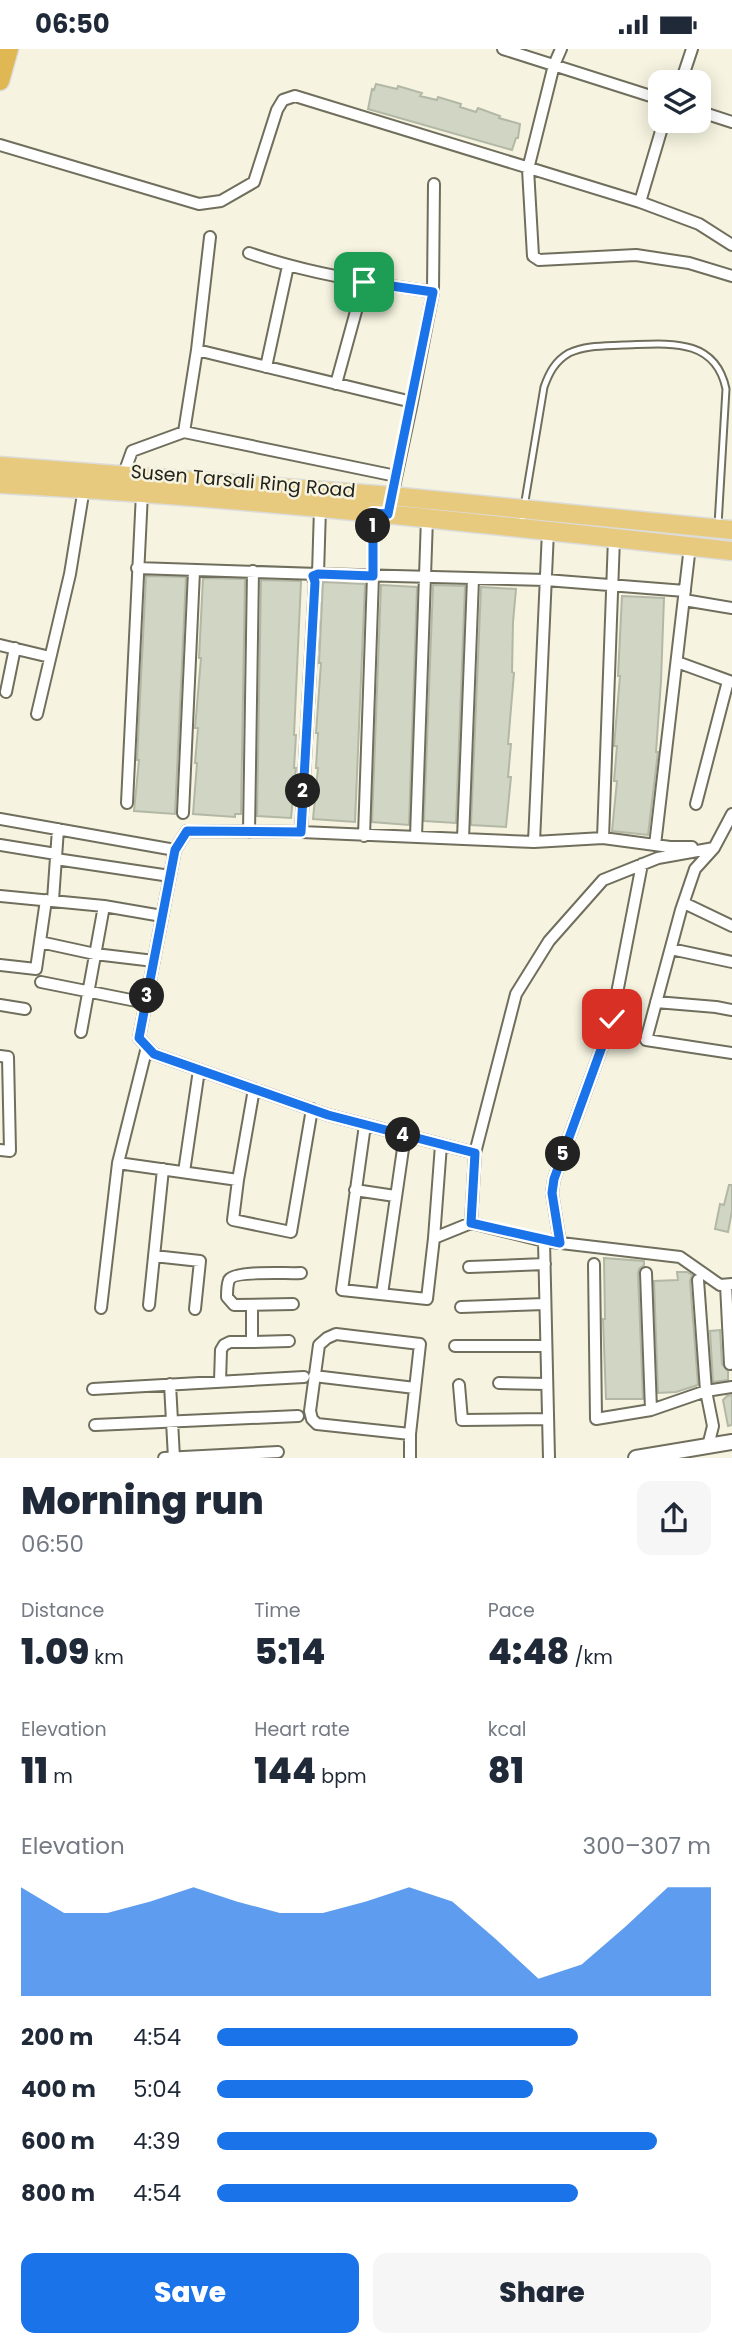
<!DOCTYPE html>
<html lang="en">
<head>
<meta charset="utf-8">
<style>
  :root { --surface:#fff; --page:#f6f6f7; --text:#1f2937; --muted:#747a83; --accent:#1a73e8 }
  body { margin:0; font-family:Poppins,sans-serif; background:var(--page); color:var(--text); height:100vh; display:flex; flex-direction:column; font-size:26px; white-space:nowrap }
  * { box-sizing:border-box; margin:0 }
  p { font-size:23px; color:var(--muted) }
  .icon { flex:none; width:38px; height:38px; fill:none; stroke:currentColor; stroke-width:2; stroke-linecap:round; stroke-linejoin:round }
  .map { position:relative; height:1409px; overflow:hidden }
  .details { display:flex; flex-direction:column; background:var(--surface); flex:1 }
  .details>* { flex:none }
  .tools { position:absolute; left:648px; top:21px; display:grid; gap:14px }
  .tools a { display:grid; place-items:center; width:63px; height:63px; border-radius:14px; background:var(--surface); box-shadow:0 4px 18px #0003; font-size:35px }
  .pin { position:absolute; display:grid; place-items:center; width:60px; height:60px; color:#fff; margin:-30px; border-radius:14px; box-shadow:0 4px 10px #0006 }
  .km { position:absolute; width:35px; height:35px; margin:-18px; border-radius:50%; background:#222; color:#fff; font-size:19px; line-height:35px; text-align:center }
  .round { display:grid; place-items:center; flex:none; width:74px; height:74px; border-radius:14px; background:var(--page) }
  .summary { display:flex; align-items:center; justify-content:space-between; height:119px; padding:0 21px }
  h1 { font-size:38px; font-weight:800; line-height:52px }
  .stats { display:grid; grid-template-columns:repeat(3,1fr); gap:10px; height:119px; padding:7px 21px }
  .stats div { display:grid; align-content:center }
  .stats b { font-size:35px; font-weight:800 }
  .stats small { font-size:19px; font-weight:400 }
  .stats p { font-size:19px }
  .chart { height:196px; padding:14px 21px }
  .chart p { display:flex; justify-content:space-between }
  .chart svg { width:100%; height:126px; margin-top:7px; fill:var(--accent); opacity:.7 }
  .action { display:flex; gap:14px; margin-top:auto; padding:14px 21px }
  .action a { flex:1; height:80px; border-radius:14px; background:var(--accent); color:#fff; font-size:28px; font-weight:800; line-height:80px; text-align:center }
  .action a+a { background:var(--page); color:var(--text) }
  ul { padding:0 21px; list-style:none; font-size:23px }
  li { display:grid; grid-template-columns:112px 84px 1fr; align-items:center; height:52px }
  li i { height:18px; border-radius:9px; background:var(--accent) }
  .status { display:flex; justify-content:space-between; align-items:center; height:49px; padding:0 35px; background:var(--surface); direction:ltr }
  .status svg { height:19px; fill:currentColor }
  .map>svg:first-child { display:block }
</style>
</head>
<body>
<div class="status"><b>06:50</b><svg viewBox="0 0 49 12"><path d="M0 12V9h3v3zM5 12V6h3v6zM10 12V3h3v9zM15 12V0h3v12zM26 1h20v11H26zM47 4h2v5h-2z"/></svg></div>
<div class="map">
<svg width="732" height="1409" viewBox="0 0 732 1409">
  <rect width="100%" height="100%" fill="#f6f4e0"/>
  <path fill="#d0d6c3" stroke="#b3b8a6" stroke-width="2" d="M376 35 397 40 398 37 422 44 420 47 437 51 438 48 461 55 460 58 476 63 478 59 500 67 499 69 520 75 518 89H516L512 101 368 60 372 40 374 41Z
    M146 527 186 528 175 765 134 762 139 711H137Z
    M203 529 245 530 241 765H235V768L193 765 197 714H195L198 679H195L201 609H199Z
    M261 531 301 532 294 686H296L294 719H296L291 769 257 767Z
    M323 533 365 535 355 773 313 770 318 719H316L318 684H316L321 614H319Z
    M381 536 417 538 409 776 372 773Z
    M433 536 465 537 456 774 424 772Z
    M481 538 516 540 513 573 512 623 514 624 508 695H511L508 728H511L506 778 471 776Z
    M622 547 664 549 661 632 656 703H658L648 786 612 782 617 732H614L617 697H614L620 627H618Z
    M729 1136H732V1162L728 1183 715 1180 720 1155 724 1156Z
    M604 1209 644 1212V1216L639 1220 638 1224 643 1350H606L603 1270H605Z
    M677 1223H687L692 1226 690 1232 698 1336 676 1343 658 1344 654 1232 678 1231Z
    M720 1281 722 1315 728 1322V1331L713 1333 710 1282Z
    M732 1346V1376L728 1377 723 1351 727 1347Z"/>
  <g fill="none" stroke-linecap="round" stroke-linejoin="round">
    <g stroke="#706e5c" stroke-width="9">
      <path id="service" d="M521 476 544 338C549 324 555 312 569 304 586 296 606 297 623 296 666 295 715 287 726 340L718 476"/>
    </g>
    <g stroke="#706e5c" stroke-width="14">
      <path id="minor" d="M503 0 660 50
        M561 0 554 16 528 120 533 207 539 211 636 206 689 214 732 227
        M681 33 692 0
        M698 62 732 73
        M0 96 199 155 221 152 254 133 277 61 283 51 295 47 640 153 664 72
        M640 153 699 175 732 196
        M249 204C309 225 371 234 433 243
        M197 301 210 188
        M266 318 288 217
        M336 335 364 233
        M412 353 433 243 434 135
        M184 383 396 427
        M123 427 132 402 184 383 197 301 412 353 391 452
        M320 459 318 525 546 531 685 542
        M137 519 318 525 312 527 315 533 301 783
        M684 551 732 559
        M0 596 50 608
        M677 613 732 633
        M6 643 15 599
        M37 665 70 525 84 439
        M127 754 142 444
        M696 755 728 632
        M183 764 194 522
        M732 765 714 799 695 820 681 861 646 991 732 1004
        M0 770 175 801 139 989 154 1005 328 1066 475 1104 471 1174 544 1192 680 1208 720 1236 732 1235
        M249 783 253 522
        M364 787 373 527V464
        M416 788 427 469
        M603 789 614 489
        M463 790 473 530
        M534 793 603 789 670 798H692
        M0 796 56 805
        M655 796 690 497
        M175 801 187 782 301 783 534 793 548 482
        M56 810 170 827
        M0 847 104 857 81 983
        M53 851 58 780
        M684 854 732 877
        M104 857 162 867
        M40 893 95 905 154 912
        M671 900 732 913
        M0 916 36 920 46 851
        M41 933 146 954
        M656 953 716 958 732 961
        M0 956 25 960
        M147 998 118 1114 238 1131 254 1040
        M0 1007 8 1008 10 1102 0 1101
        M365 1076 342 1241 427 1250 434 1189 471 1174
        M475 1104 516 945 549 892 603 831 658 809 714 799
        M184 1123 199 1021
        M238 1131 233 1171 291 1183 312 1060
        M355 1141 395 1147
        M434 1189 441 1096
        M544 1192 549 1409
        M560 1194 552 1144 554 1130 612 970 642 815
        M154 1207 200 1212 195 1260
        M594 1215 596 1370 651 1361 706 1342 732 1338
        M469 1218 545 1215
        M646 1224 651 1361
        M698 1231 706 1342 713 1377 708 1397
        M726 1236 730 1315 732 1314
        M382 1245 405 1086
        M293 1255 234 1256 227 1248C227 1243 227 1236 229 1231 234 1221 289 1225 301 1224
        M149 1256 163 1120
        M461 1258 545 1255
        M101 1259 118 1114
        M252 1293 289 1292
        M455 1297H546
        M314 1327 415 1339
        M220 1332 221 1301 224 1296 230 1293H252V1256
        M499 1334 547 1335
        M170 1335 174 1409
        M459 1336 462 1371 548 1370
        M93 1340 304 1328
        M95 1376 298 1367
        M410 1385 317 1375 312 1370 310 1362 319 1296 327 1289 336 1285 420 1295 410 1385V1409
        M164 1409 278 1403"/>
    </g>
    <g stroke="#706e5c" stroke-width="18">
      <path id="tertiary" d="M636 1409 732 1393"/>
    </g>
    <g stroke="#dcdcdb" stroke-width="21">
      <path id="primary" d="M0 417 392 447 732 481
        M0 435C245 448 489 475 732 502"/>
    </g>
    <g stroke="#dcdcdb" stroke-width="21">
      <path id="trunk" d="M0 32 9 0"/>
    </g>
    <use href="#service" stroke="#fff" stroke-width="5"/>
    <use href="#minor" stroke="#fff" stroke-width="10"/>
    <use href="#tertiary" stroke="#fff" stroke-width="14"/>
    <use href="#primary" stroke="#e8ca7e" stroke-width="18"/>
    <use href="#trunk" stroke="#e0b853" stroke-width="18"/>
  </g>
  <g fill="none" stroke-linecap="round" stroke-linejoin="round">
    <g stroke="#fff" stroke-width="14">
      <path id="route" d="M364 233 433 243 388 465 373 464V527L318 525 313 527 315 533 301 783 187 782 175 801 139 989 154 1005 328 1066 475 1104 471 1174 560 1194 552 1144 554 1130 612 970"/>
    </g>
    <use href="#route" stroke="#1a73e8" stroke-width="9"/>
  </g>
  <g text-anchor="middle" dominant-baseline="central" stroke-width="5" stroke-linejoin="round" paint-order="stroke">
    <g font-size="19" fill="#25241c" stroke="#f6f4e0">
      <text transform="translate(243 432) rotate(5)">Susen Tarsali Ring Road</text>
    </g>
  </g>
</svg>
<div class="tools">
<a><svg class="icon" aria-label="layers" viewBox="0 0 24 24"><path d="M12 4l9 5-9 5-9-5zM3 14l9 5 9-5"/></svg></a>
</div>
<div class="pin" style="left:364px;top:233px;background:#1e9e55"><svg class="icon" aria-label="arrive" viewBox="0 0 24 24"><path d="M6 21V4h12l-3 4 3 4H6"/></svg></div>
<div class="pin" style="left:612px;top:970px;background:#d93025"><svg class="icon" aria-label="check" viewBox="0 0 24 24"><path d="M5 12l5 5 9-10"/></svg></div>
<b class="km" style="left:373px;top:477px">1</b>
<b class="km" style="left:303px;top:742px">2</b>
<b class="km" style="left:147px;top:947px">3</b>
<b class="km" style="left:403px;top:1086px">4</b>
<b class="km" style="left:563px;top:1105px">5</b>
</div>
<section class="details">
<div class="summary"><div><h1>Morning run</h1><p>06:50</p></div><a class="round"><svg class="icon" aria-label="share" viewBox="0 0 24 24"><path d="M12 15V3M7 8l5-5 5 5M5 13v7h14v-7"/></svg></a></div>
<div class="stats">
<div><p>Distance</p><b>1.09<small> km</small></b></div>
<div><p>Time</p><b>5:14</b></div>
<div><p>Pace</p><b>4:48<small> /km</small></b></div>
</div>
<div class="stats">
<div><p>Elevation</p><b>11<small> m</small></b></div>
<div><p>Heart rate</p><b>144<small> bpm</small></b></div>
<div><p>kcal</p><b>81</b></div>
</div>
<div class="chart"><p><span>Elevation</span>300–307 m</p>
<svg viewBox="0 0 160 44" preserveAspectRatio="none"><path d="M0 44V6L10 15L20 15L30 11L40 6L50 11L60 15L70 15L80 11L90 6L100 11L110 24L120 38L130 33L140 20L150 6L160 6V44z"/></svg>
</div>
<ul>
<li><b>200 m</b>4:54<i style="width:73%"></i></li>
<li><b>400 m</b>5:04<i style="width:64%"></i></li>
<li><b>600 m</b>4:39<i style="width:89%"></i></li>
<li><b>800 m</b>4:54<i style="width:73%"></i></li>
</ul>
<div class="action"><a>Save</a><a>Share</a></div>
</section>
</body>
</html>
